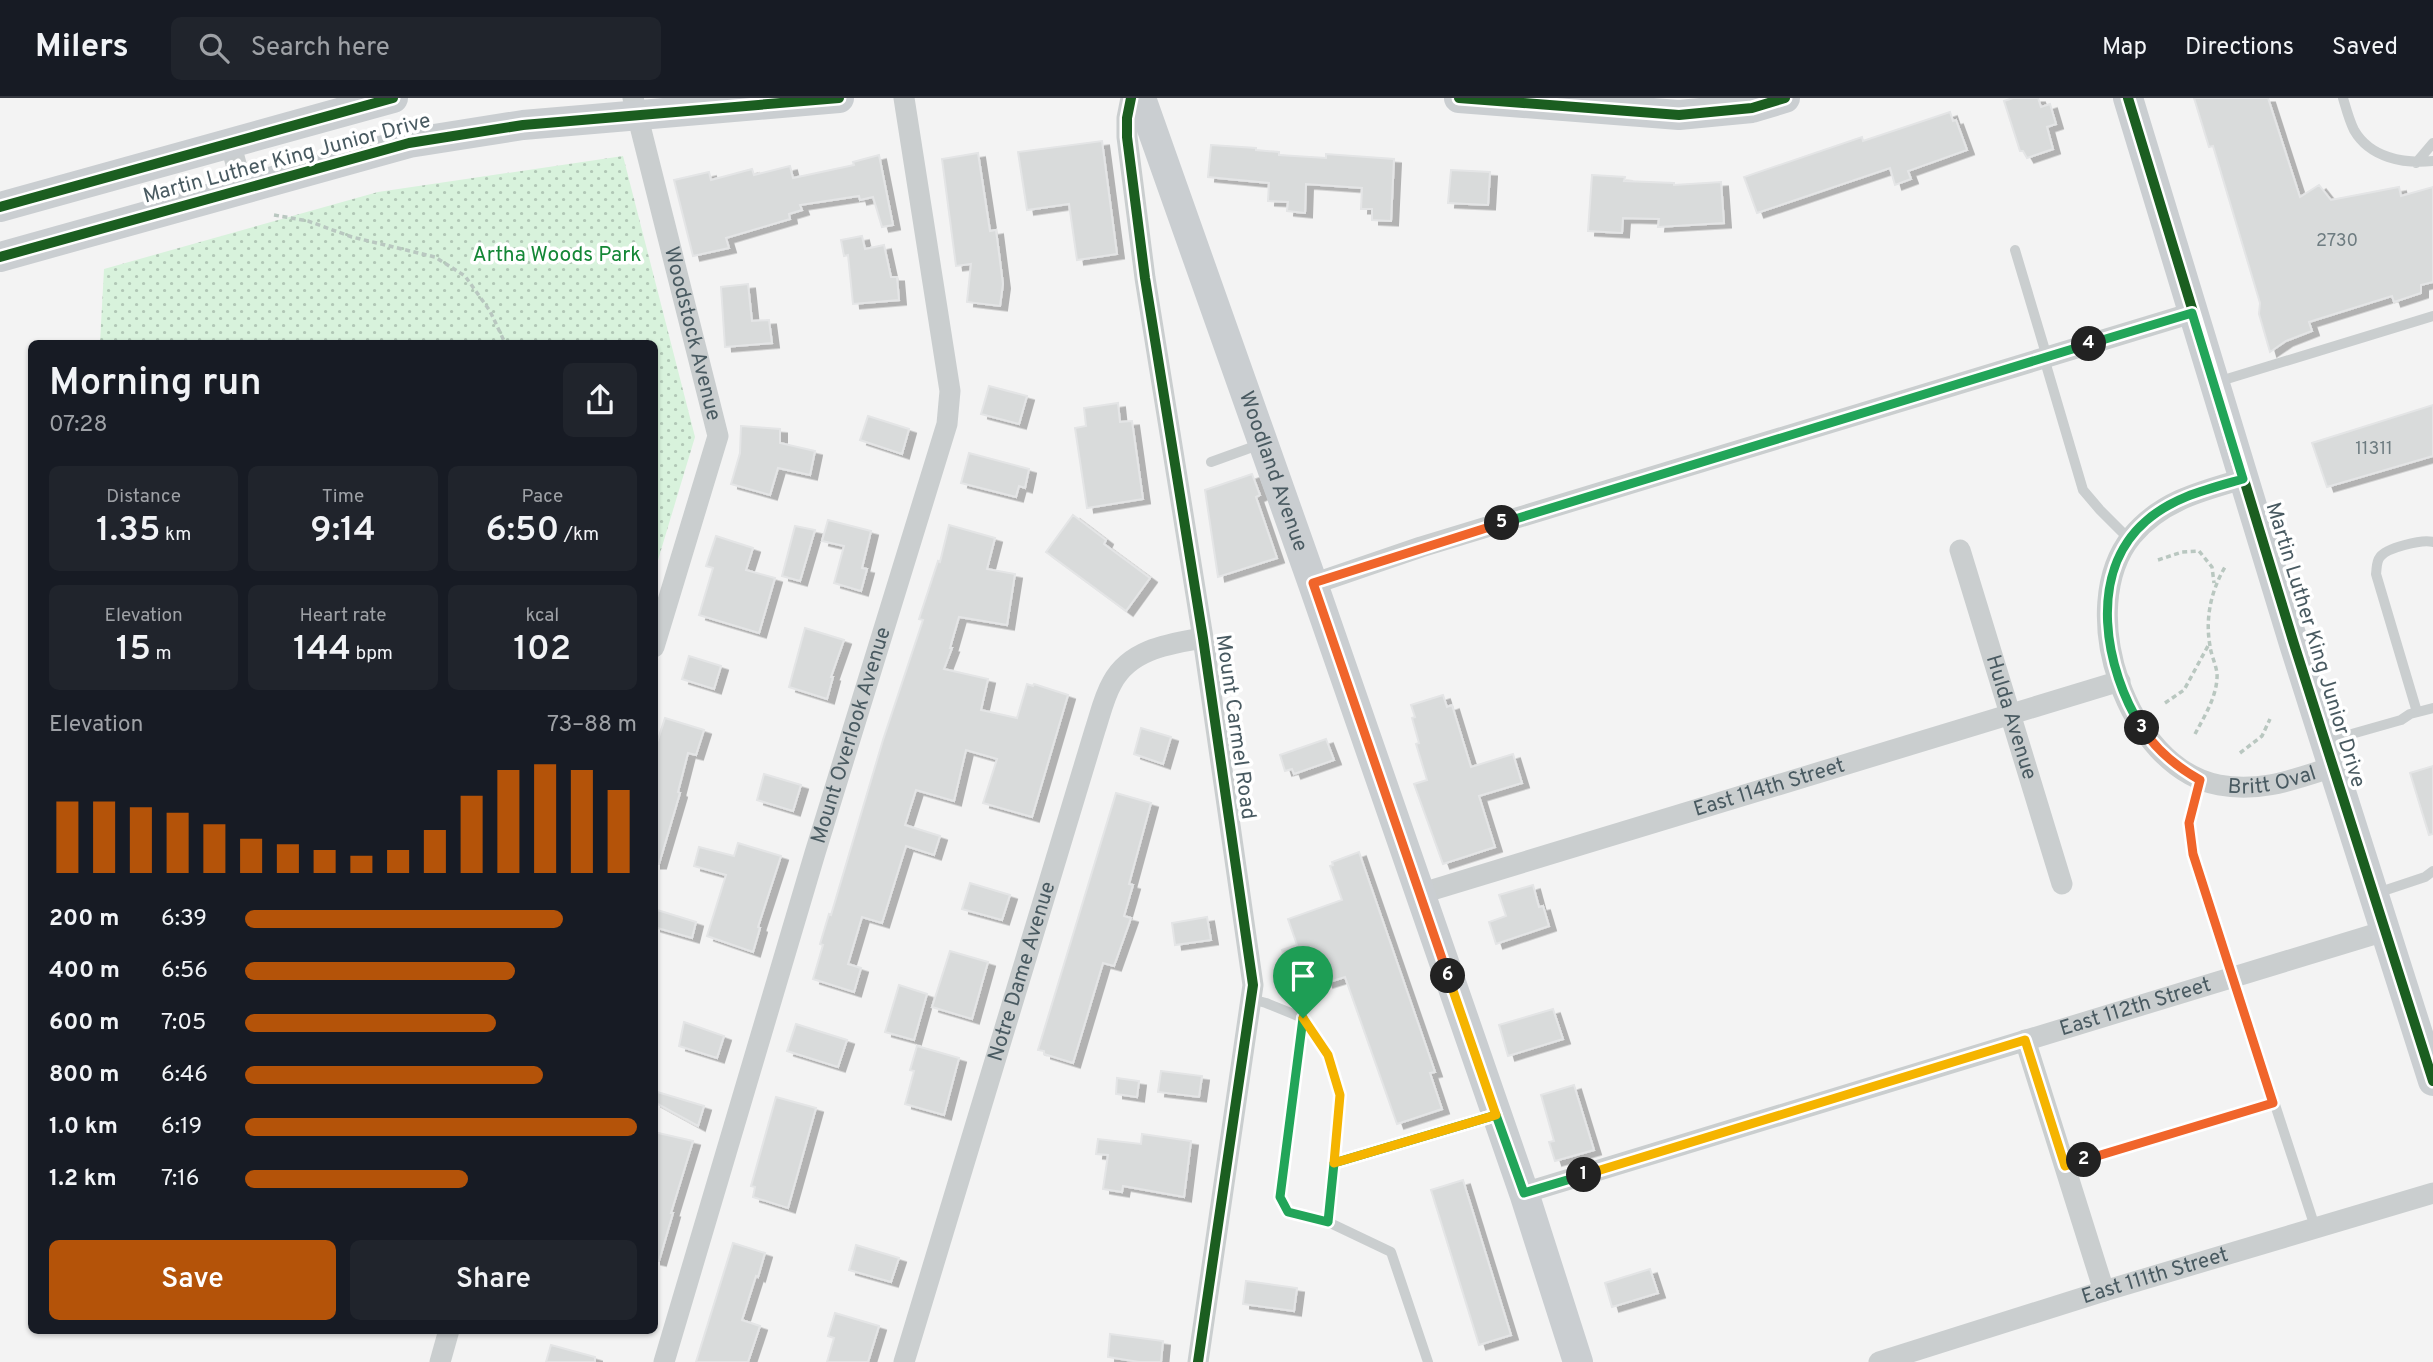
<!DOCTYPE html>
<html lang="en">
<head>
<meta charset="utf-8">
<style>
  :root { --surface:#171b24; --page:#20242c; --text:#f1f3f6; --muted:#9ea1a6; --line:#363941; --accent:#b45309 }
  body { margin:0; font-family:Overpass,sans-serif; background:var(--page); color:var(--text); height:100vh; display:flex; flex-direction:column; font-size:26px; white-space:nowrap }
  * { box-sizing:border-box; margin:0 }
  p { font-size:23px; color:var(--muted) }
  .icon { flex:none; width:38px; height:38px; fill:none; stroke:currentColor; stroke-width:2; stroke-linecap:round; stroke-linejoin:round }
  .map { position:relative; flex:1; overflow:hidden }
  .side { position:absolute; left:28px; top:242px; width:630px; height:994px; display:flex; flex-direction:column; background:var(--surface); border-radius:10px; box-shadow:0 2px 5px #0004 }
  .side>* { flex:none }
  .pin { position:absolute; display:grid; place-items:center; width:60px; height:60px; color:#fff; margin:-72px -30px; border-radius:50% 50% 50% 0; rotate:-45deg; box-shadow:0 0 7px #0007 }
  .pin .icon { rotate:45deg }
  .km { position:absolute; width:35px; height:35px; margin:-18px; border-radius:50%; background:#222; color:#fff; font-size:19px; line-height:35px; text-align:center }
  .round { display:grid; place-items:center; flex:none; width:74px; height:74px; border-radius:10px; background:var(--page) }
  .overview { display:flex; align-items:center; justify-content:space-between; height:119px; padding:0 21px }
  h1 { font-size:38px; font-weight:600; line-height:52px }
  .metrics { display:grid; grid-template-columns:repeat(3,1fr); gap:10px; height:119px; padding:7px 21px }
  .metrics div { display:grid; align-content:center; border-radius:10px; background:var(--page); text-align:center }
  .metrics b { font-size:35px; font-weight:600 }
  .metrics small { font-size:19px; font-weight:400 }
  .metrics p { font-size:19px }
  .chart { height:196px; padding:14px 21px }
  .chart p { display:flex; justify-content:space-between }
  .chart svg { width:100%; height:126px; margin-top:7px; stroke:var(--accent); stroke-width:6 }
  .button { display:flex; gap:14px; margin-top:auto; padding:14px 21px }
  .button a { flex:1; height:80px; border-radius:10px; background:var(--accent); color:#fff; font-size:28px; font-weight:600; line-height:80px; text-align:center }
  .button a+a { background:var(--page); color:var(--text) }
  ul { padding:0 21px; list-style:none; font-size:23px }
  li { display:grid; grid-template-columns:112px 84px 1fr; align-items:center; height:52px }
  li i { height:18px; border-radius:9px; background:var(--accent) }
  header { display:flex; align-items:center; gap:42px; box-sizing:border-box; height:98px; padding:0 35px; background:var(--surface); border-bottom:2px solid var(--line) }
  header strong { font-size:33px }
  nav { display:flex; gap:38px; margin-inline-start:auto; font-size:24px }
  .search { width:490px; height:63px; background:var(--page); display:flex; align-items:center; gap:18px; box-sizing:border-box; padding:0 24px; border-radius:10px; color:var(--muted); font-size:26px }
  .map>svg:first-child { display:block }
</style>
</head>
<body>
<header>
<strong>Milers</strong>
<div class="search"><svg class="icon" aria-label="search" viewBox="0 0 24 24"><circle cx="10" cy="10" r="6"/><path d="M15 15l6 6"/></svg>Search here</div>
<nav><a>Map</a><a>Directions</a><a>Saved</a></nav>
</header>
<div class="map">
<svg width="2433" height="1264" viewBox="0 0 2433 1264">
  <defs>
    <pattern id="park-dots" width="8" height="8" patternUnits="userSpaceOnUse" patternTransform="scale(1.75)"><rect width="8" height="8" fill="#d8f2dc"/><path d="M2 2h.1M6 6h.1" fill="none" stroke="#b1c7b6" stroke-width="1.8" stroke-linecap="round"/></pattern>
    <filter id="shadow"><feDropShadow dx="7" dy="4.5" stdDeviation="0" flood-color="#0004"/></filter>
  </defs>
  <rect width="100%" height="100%" fill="#f3f3f3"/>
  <path fill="url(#park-dots)" d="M623 58 695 339 655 472 654 245H100L104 171 378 94Z"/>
  <path fill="#d9dbdb" stroke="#e4e5e6" stroke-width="2" filter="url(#shadow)" d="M2013 0H2038L2041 9 2050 6 2056 26 2047 29 2053 51 2027 60 2023 53H2020L2004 3Z
    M2194 0H2268L2300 99 2319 87 2331 102 2399 89 2401 98 2433 89V184L2421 187V195L2394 204 2392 198 2309 224 2312 233 2286 243 2270 254 2259 216 2260 205 2213 48 2209 49Z
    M1950 14 1953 23 1956 22 1967 52 1908 73 1911 81 1895 87 1890 70 1757 115 1744 79 1862 39 1863 43Z
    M1102 43 1117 156 1077 162 1069 106 1027 112 1018 54Z
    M1211 47 1256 50V52L1279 54V57L1326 60V56L1394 61 1391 123 1372 122V111H1361L1362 90 1306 86 1305 115 1287 113 1288 104 1268 103 1269 85 1208 79Z
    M978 55 990 133 996 132 1003 186 1000 208 967 204 971 166 956 168 942 61Z
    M879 57 893 127 882 129 873 99 860 102 859 98 800 107 802 112 789 116 790 121 726 140 729 150 693 158 674 82 709 74 711 82 752 71 754 77 790 68 793 80 854 67 853 64Z
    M1451 72 1490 74 1488 107 1448 105Z
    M1592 77 1625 79 1624 83 1674 85V87L1721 84 1724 125 1658 129 1659 121 1623 120 1622 135 1588 133Z
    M862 138 865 151 884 147 891 179H897L899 202 853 206 848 157 844 158 841 142Z
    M748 186 752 223 769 222 772 245 725 249 721 189Z
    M989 288 1027 298 1019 326 981 316Z
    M1118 305 1120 324 1132 323 1143 401 1087 410 1075 330 1086 328 1084 310Z
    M2433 307V358L2327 389 2312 345Z
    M868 318 909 331 902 356 860 342Z
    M741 328 780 331V345L815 353 810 377 778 370 770 397 731 386 740 355Z
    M969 355 1029 371 1025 390 1019 388 1016 399 961 385Z
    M1252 376 1260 397 1256 399 1277 460 1218 479 1205 392Z
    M1073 417 1106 442 1104 446 1150 480 1126 513 1046 454Z
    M828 422 871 433 862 470 867 471 861 493 834 485 844 448 822 443Z
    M949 427 995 440 987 471 1015 476 1007 527 959 519 950 550H952L944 571 988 581 981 612 1017 620 1027 586 1033 588 1034 586 1068 597 1032 719 983 705 997 661 966 652 954 703 916 692 905 727 940 738 934 757 906 748 882 825 862 819 848 866 861 870 854 894 813 881 823 847 820 846 829 816 831 817 883 642 923 522 919 521 938 463 940 464Z
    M795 428 815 432 800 483 782 478Z
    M716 438 753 450 746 472 775 480 759 535 699 517 713 470 706 468Z
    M805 530 844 542 831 579H833L827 601 789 589Z
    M689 558 721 568 714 591 682 581Z
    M1443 597 1447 609 1452 607 1471 669 1513 656 1522 685 1479 698 1495 749 1443 766 1414 686 1427 682 1416 646 1419 645 1412 620 1415 619 1411 607Z
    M665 620 704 632 696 657 688 655 678 694 680 695 659 766H654V654Z
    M1141 630 1171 639 1163 666 1134 656Z
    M1326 641 1334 662 1294 676 1292 671 1285 673 1280 657Z
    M2433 668V736L2429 737 2410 675Z
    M764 676 801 687 793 713 757 702Z
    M1116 695 1151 705 1129 786 1133 787 1124 818 1131 820 1114 868 1103 865 1073 965 1044 956V953L1038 952Z
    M738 745 781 758 758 829 760 830 753 854 707 838 726 777 694 768 699 749 734 758Z
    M1359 754 1435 974 1430 975 1442 1011 1397 1026 1345 879 1326 885 1318 864 1288 872 1282 852 1297 847 1288 821 1342 802 1330 768 1333 767 1332 764Z
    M970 785 1010 797 1002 822 962 811Z
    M1533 787 1539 809 1543 808 1549 828 1496 846 1489 824 1506 818 1499 797Z
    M654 811 696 824 692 840 654 829Z
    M1207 819 1211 842 1175 847 1172 825Z
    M950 853 988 864 972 921 932 909Z
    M899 887 927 896 914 942 885 934Z
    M1553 911 1563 941 1508 958 1499 927Z
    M684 924 724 938 717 960 679 948Z
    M796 926 847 942 838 969 787 953Z
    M917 948 959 960 944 1017 905 1006 914 973 910 972Z
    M1161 973 1202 978 1199 999 1158 994Z
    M1117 980 1139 983 1137 999 1116 996Z
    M1574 987 1594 1052 1555 1063 1549 1044 1554 1043 1541 997Z
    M654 993 704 1008 698 1028 654 1004Z
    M776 999 816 1010 788 1110 753 1099 755 1089 751 1088Z
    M654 1034 693 1043 671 1115H673L659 1163 654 1162Z
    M1142 1036 1191 1043 1184 1099 1123 1088 1122 1094 1103 1091 1108 1057 1096 1056 1098 1041 1141 1046Z
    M1463 1082 1511 1237 1479 1247 1431 1092Z
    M733 1145 765 1155 758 1179 756 1178 742 1222 760 1228 748 1264H696Z
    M856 1147 899 1160 891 1184 849 1172Z
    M1650 1171 1658 1195 1612 1209 1605 1185Z
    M1246 1183 1297 1190 1294 1213 1243 1206Z
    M835 1215 879 1228 868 1264H827L834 1240 828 1238Z
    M1110 1236 1163 1243 1161 1264H1139L1108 1259Z
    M551 1247 595 1259V1264H546Z"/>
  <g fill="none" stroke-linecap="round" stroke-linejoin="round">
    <path stroke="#b9c7c0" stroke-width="3.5" stroke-dasharray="5 3.5" stroke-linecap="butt" d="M274 117 308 123 352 139 435 159 465 178 490 213 505 245
      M2158 462 2182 454 2199 453 2212 469 2214 485
      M2165 605 2184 592 2209 546
      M2195 636C2204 619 2216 600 2217 580 2218 570 2211 558 2210 548 2205 520 2211 493 2225 469
      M2240 655 2262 638 2270 621"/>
    <path stroke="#cacecf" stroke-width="10" d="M2343 0C2346 10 2349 22 2354 32 2370 60 2404 66 2433 63
      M2416 65 2433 45
      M2015 152 2047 259
      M2044 260 2083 392 2100 412 2129 441
      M2217 284 2433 218
      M1211 364 1261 346
      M2417 614 2376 476C2377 470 2376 464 2380 459 2386 450 2422 441 2433 444
      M2327 643 2401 622 2410 616 2433 610
      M2200 682 2189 725 2193 756 2316 1132
      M2374 796 2425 779 2433 773
      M1251 901 1266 905 1303 920 1280 1099 1288 1114 1328 1124 1340 997 1328 957 1303 920
      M1334 1065 1496 1017
      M2065 1068 2273 1005
      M1328 1124 1391 1154 1428 1264"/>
    <g stroke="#cacecf" stroke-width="21">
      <path id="s1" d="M633 0 718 338 654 549"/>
      <path d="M1131 0 1127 20V39L1145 180 1203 540 1253 887 1198 1264"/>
      <path d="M230 44 243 91"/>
      <path id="s2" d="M2243 381C2201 393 2161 403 2132 438 2073 510 2127 670 2219 687 2260 695 2295 681 2333 669"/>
      <path id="s3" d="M1960 452 2062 786"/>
      <path d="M1313 486 1421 449 2192 215"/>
      <path id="s4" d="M1419 796 2120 583"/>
      <path d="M2025 942 2104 1193"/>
      <path id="s5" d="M1524 1095 2385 833"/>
      <path d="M440 1264 449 1232"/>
      <path id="s6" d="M664 1264 815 755 947 326 950 293 904 0"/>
      <path id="s7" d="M904 1264 1095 632C1100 617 1104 599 1112 585 1130 551 1169 546 1203 540"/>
      <path id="s8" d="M1879 1264 2104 1193 2433 1095"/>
    </g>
    <g stroke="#caced1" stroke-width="30">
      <path id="s9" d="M1141 0 1313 486 1524 1095 1578 1264"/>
      <path d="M1459 0 1679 17 1752 10 1785 0"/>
      <path d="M2128 0 2294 546 2433 983"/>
      <path d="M0 109 393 0"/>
      <path d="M0 159 409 45 523 27 839 0"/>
    </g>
    <g stroke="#fff" stroke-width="15">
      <path id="cycleway" d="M1131 0 1127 20V39L1145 180 1203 540 1253 887 1198 1264
        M1459 0 1679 17 1752 10 1785 0
        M2128 0 2294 546 2433 983
        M0 109 393 0
        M0 159 409 45 523 27 839 0"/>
    </g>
    <use href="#cycleway" stroke="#1b5e20" stroke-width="10"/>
  </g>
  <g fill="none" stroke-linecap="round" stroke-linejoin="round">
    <g stroke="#fff" stroke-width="14">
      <path id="split-1" d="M1303 920 1280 1099 1288 1114 1328 1124 1334 1065 1496 1017 1524 1095 1584 1077"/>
    </g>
    <g stroke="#fff" stroke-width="14">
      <path id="split-2" d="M1584 1077 2025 942 2065 1068 2084 1062"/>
    </g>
    <g stroke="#fff" stroke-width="14">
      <path id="split-3" d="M2084 1062 2273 1005 2193 756 2189 725 2200 682C2177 669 2157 653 2142 630"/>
    </g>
    <g stroke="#fff" stroke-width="14">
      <path id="split-4" d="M2089 246 2192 215 2243 381C2208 391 2173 399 2146 423 2086 475 2105 572 2142 630"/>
    </g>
    <g stroke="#fff" stroke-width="14">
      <path id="split-5" d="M1502 425 2089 246"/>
    </g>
    <g stroke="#fff" stroke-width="14">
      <path id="split-6" d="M1448 878 1313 485 1502 425"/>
    </g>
    <g stroke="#fff" stroke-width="14">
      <path id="split-7" d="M1303 920 1328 957 1340 997 1334 1065 1496 1017 1448 878"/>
    </g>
    <use href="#split-1" stroke="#22a559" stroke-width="9"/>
    <use href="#split-2" stroke="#f5b400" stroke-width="9"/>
    <use href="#split-3" stroke="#f0652b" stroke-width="9"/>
    <use href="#split-4" stroke="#22a559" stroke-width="9"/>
    <use href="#split-5" stroke="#22a559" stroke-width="9"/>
    <use href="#split-6" stroke="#f0652b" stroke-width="9"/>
    <use href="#split-7" stroke="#f5b400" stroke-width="9"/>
  </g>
  <g text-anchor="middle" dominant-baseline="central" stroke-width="7" stroke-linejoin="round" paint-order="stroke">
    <g font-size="18" fill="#6e7c81">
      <text x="2337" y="143">2730</text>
      <text x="2374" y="351">11311</text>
    </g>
    <g font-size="21" fill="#495a61" stroke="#fff">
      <text transform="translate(287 61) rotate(-15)">Martin Luther King Junior Drive</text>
      <text stroke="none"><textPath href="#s1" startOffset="243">Woodstock Avenue</textPath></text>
      <text stroke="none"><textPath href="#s9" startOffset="396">Woodland Avenue</textPath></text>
      <text transform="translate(2315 547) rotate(73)">Martin Luther King Junior Drive</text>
      <text stroke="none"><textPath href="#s3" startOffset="175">Hulda Avenue</textPath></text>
      <text transform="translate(1235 629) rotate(82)">Mount Carmel Road</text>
      <text stroke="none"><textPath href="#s6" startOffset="654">Mount Overlook Avenue</textPath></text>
      <text stroke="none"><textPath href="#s2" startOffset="483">Britt Oval</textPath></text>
      <text stroke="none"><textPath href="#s4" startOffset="366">East 114th Street</textPath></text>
      <text stroke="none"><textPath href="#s7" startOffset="408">Notre Dame Avenue</textPath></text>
      <text stroke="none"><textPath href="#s5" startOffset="639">East 112th Street</textPath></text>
      <text stroke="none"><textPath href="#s8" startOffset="289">East 111th Street</textPath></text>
    </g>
    <g font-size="21" fill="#148736" stroke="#fff">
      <text x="557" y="157">Artha Woods Park</text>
    </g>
  </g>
</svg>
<div class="pin" style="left:1303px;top:920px;background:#1e9e55"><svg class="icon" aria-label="arrive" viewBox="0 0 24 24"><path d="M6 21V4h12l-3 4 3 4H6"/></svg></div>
<b class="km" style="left:1584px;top:1077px">1</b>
<b class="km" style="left:2084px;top:1062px">2</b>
<b class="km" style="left:2142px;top:630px">3</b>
<b class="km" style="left:2089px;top:246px">4</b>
<b class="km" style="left:1502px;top:425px">5</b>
<b class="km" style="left:1448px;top:878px">6</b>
<section class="side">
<div class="overview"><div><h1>Morning run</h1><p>07:28</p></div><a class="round"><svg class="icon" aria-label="share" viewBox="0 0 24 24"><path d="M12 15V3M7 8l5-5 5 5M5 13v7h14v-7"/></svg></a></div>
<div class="metrics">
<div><p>Distance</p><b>1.35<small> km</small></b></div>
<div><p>Time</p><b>9:14</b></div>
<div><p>Pace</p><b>6:50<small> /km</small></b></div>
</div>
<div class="metrics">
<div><p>Elevation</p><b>15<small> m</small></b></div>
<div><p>Heart rate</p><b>144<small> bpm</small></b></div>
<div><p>kcal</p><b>102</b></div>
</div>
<div class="chart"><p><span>Elevation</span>73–88 m</p>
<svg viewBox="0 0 160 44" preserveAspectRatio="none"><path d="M5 44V19M15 44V19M25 44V21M35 44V23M45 44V27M55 44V32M65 44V34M75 44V36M85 44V38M95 44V36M105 44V29M115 44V17M125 44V8M135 44V6M145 44V8M155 44V15"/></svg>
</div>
<ul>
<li><b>200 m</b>6:39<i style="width:81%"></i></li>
<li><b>400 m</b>6:56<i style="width:69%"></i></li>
<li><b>600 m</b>7:05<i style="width:64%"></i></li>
<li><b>800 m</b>6:46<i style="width:76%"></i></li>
<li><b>1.0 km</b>6:19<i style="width:100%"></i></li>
<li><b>1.2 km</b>7:16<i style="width:57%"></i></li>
</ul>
<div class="button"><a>Save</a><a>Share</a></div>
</section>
</div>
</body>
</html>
